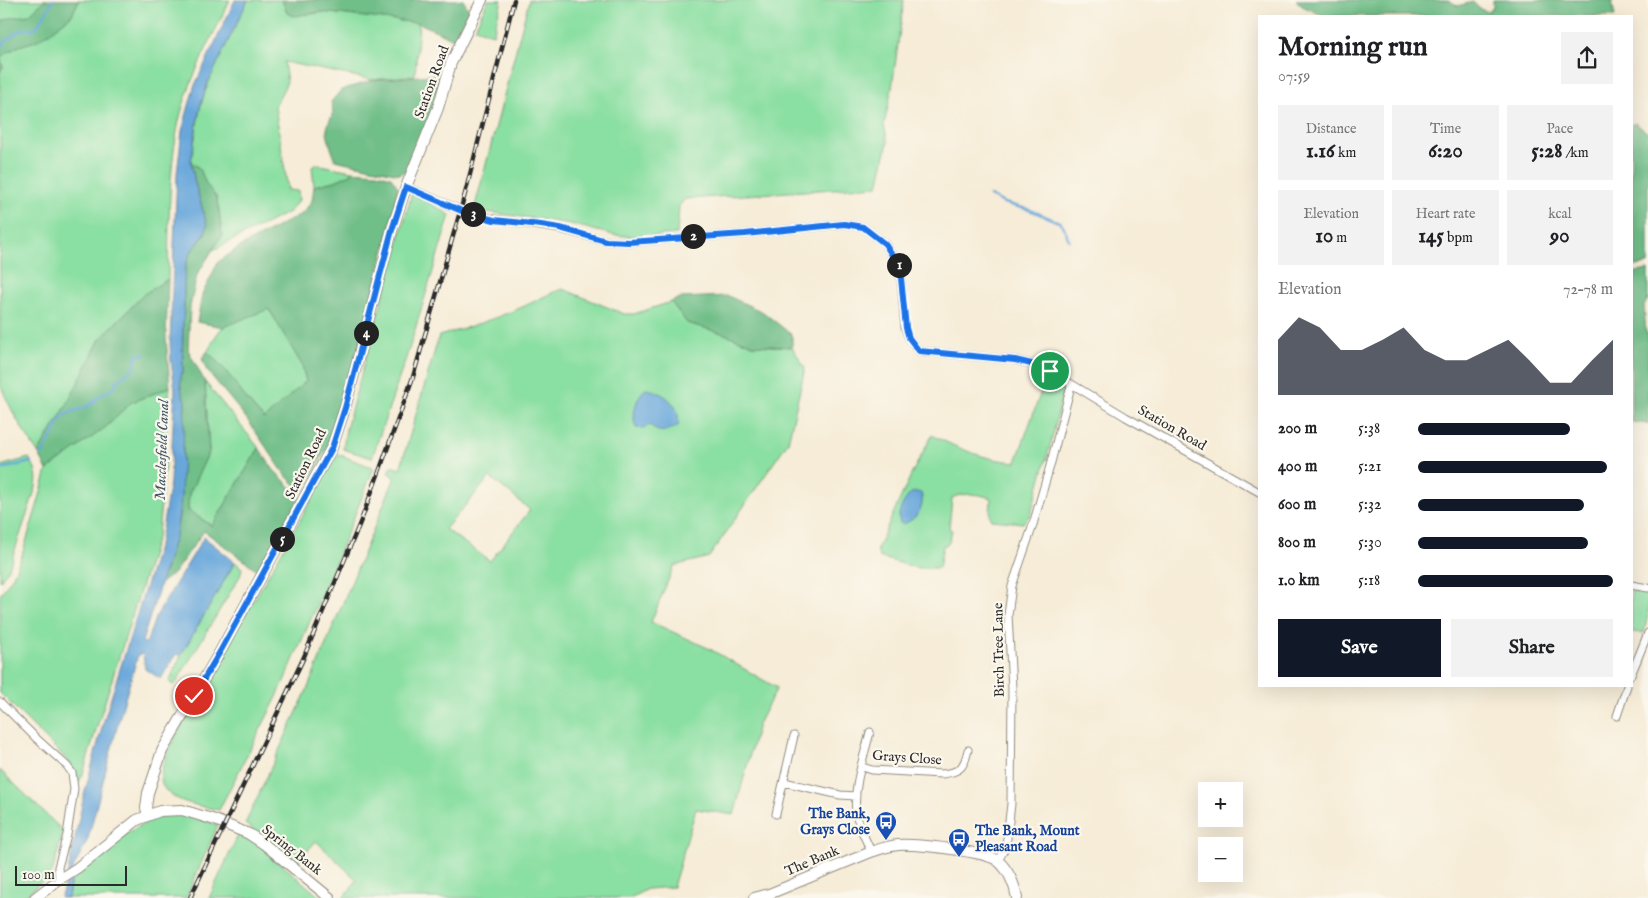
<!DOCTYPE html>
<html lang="en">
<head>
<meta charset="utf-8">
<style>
  :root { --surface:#fff; --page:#f2f2f2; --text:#202124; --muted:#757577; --accent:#111827 }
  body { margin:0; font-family:"IM FELL English",serif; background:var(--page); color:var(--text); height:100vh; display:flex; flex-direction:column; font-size:19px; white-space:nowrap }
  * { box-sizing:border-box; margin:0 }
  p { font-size:16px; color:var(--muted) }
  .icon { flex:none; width:28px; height:28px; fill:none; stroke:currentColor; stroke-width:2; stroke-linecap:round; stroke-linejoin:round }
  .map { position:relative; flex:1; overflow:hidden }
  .details { position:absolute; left:1258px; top:15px; width:375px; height:672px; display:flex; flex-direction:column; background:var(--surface); border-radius:0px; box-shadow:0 5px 20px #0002 }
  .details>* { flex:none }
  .controls { position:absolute; left:1198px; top:782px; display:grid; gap:10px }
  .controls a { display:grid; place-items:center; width:45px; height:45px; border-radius:0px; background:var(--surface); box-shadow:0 5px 20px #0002; font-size:25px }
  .scale { position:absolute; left:15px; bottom:12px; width:112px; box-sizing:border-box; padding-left:5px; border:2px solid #2b2b2b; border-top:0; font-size:14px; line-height:18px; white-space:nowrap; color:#2b2b2b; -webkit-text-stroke:4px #fbf7ec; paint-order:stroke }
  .pin { position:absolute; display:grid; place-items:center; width:42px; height:42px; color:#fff; margin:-21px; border:2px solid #fff; border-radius:50%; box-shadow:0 1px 5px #0007 }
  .km { position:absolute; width:25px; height:25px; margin:-12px; border-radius:50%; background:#222; color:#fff; font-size:14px; line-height:25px; text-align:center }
  .round { display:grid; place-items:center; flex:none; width:52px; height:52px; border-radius:0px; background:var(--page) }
  .headline { display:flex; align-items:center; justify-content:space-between; height:85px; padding:0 20px }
  h1 { font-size:28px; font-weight:700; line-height:38px }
  .metrics { display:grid; grid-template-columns:repeat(3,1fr); gap:8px; height:85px; padding:5px 20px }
  .metrics div { display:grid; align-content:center; border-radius:0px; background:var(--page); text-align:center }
  .metrics b { font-size:21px; font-weight:700 }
  .metrics small { font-size:14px; font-weight:400 }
  .metrics p { font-size:14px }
  .chart { height:140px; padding:10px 20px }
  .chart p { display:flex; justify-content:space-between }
  .chart svg { width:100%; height:90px; margin-top:5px; fill:var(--accent); opacity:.7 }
  .primary-button { display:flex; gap:10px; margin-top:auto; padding:10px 20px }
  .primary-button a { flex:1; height:58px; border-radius:0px; background:var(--accent); color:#fff; font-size:20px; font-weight:700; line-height:58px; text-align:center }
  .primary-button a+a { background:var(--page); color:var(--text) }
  ul { padding:0 20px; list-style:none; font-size:16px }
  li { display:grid; grid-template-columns:80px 60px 1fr; align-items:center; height:38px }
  li i { height:12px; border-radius:6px; background:var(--accent) }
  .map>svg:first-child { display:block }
</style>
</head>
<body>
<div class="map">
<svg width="1648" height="898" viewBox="0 0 1648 898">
  <rect width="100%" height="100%" fill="#fbf7ec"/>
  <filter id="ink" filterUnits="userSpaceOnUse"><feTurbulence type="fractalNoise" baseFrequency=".02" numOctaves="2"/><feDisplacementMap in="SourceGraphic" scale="10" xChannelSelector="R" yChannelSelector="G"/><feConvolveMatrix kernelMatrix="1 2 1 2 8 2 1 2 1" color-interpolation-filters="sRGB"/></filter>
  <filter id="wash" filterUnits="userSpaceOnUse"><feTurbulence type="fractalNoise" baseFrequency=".0096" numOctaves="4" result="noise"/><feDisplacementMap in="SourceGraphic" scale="20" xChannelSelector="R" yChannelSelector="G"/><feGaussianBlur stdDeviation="1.12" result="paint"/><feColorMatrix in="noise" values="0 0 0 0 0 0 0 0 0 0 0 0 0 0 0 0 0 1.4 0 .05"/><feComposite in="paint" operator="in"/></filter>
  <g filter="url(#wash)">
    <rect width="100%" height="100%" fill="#f6ecd7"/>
    <path fill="#8adfa2" stroke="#5a8566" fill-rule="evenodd" d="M0 0H45L29 15 10 18 0 22Z
      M79 0H230C210 42 185 85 177 131 168 179 169 230 168 279L144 294 100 339 67 405 38 453C23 431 10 409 0 384V72L3 67 0 57 19 46 36 41 72 15Z
      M248 0H282L287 13 313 14 321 12 419 23 415 75 373 80 284 62 287 82 275 106 288 190 298 191 299 200 289 212 213 250 222 235 219 210 216 197 206 184 200 169 191 162C195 143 196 124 201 105 211 69 232 33 248 0Z
      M488 0H502L493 34 475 28Z
      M529 0H904L892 88 884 125 888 142 878 186 685 199 679 206 677 234 638 237 613 235 571 224 474 210Z
      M315 164 352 171 351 174 335 181 314 186 312 166Z
      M412 193 450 215 410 346 372 458 343 449 346 429Z
      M563 289 624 314H634L671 302 687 323 722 333 753 345 792 347 805 368 788 442 709 557 674 566 651 622 710 649 777 688 758 724 734 815 696 809 673 887 647 889 630 898H343L357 880 316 841 296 864 273 843 245 824 307 690 395 477 388 473 391 466 400 469 439 336C467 328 494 319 520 308 535 302 548 293 563 289ZM490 477 530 510 490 561 445 529Z
      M269 309 302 365 306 382 264 419 245 398 215 359 207 352C212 345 215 335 221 329 229 322 258 313 269 309Z
      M1046 378 1057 383 1063 390 1052 439 1030 516 1023 523 992 520 990 516 991 498C980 494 963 492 952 498L949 529 952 530 949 543 943 546 939 568H917L879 557 877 549 912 473 932 435C959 449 985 460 1016 462Z
      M205 382 259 448 212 526 188 510 189 494 209 451Z
      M170 387 167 413 165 463 158 534 96 730 83 774 79 782 77 773 68 761 0 693V595L13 576 22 555 38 503 47 470 106 427 132 402Z
      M338 454 374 468 331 573 278 695 219 810C201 806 158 801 161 775 162 762 169 750 174 739Z
      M29 458C36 468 38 475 36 487L9 568 0 581V466Z
      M235 562 242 568 240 576 176 683 172 685 169 682 181 655Z
      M1631 591 1648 593V614L1644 633 1631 632Z
      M0 770 61 829H64L52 873 23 898H0Z
      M177 812 218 825 186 898H68L71 879C104 852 135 819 177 812Z
      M238 835 257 843 321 898H209Z"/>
    <path fill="#6fbe88" stroke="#4d745a" d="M45 0H79L72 15 52 31 36 41 19 46 0 57 3 67 0 72V22L10 18 29 15Z
      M282 0H463L471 13 458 41 419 23 321 12 294 16 287 13Z
      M1296 0H1449L1457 6 1473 2 1480 9 1489 12 1493 7V0H1612L1615 16H1324L1302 6Z
      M443 74 432 114 406 171 399 174 335 160C333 153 326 135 327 129 329 117 336 116 331 102L341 90 373 80Z
      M1635 123 1648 133V264L1631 267V124Z
      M191 162 200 169 206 184 216 197 219 210 222 235 197 275 190 307 188 350 205 382 209 452 189 494 188 510 212 526 259 448 273 469 300 497 260 572 204 531 174 573 161 583 176 534 180 509 185 401C180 389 179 381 183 370 182 349 183 329 184 308 184 291 183 274 188 258 193 245 206 240 207 225L195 183Z
      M352 171 377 173 391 177 398 187 384 253 344 400 328 446 303 492 286 476 246 418 206 369 202 358 207 352C230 370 243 399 264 419L306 381 302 365 269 309 223 327 197 322 202 295 218 262 243 245 303 213 312 201 314 186 335 181 351 174Z
      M1648 270V299L1644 306 1646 333 1648 334V424L1631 422V273Z
      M168 279 166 338 170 387 132 402 106 427 47 470 38 453 67 405 100 339 144 294Z
      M728 296 763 312 792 335V347L753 345 722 333 687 323 671 302 681 298Z"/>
    <path fill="#69a7db" stroke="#4a6983" d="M235 0H248L208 83 201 103 197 123 191 162 195 183 207 225C205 241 192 245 188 258 183 273 184 288 184 304 183 326 182 348 183 370 179 381 180 389 185 401L181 498 176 534 142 642 145 643 147 641 155 618 204 537 235 562 181 655 176 654 161 679 145 669 143 654 138 655 120 716 88 839 72 871 68 898H60L66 881 84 795 104 720 160 541 170 482 175 389 171 362 170 341 177 174 182 131 194 87Z
      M646 389C664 391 682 406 678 426 669 430 658 436 651 425L643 428H636C631 418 636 395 646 389Z
      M917 492 921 493C926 507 916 520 903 524L900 523C896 512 904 501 911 493Z"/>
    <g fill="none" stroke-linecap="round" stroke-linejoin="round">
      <path stroke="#69a7db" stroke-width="2.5" d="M0 48C5 41 15 31 25 29 29 29 33 30 36 27 41 23 49 6 53 0
        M990 196 1004 203 1030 210 1059 222 1063 225 1069 240
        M42 455 61 419 66 414 89 406 102 394 114 388 115 383 135 367 136 355 146 354
        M0 469 31 462"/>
    </g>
  </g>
  <g filter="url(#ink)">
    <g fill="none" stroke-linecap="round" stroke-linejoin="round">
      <g stroke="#908c81" stroke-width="9">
        <path id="street" d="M406 187 465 212 494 219 560 229 606 241 629 242 745 234 844 224 863 227 885 244 900 268 905 328 909 338 919 351 1015 360 1036 365 1050 371 1126 417 1259 492
          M1631 585 1648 588
          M1631 675 1648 633
          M0 702 37 739 67 766 72 773 74 789 67 835 58 867 59 881
          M1617 716 1627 686
          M870 732C864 757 853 786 856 812 858 826 866 839 871 852
          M862 767 872 770 942 774C960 772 964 768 968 750
          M784 782 840 795 856 796
          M776 814 794 736
          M998 861 1006 846 1011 804 1012 688 1008 615 1012 586 1032 528 1050 466 1071 386"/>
      </g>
      <g stroke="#908c81" stroke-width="12">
        <path id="secondary" d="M148 815 146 808 148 793 162 751 221 650 332 447 345 408 392 230 406 187 438 108 451 63 482 0
          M63 877 77 868 137 820 160 811 182 810 215 820 249 834 264 844 330 898
          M35 898 53 884
          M754 898 769 894 871 852C880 849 888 846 898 845 914 844 986 851 998 861 1008 869 1015 885 1017 898"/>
      </g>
      <use href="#street" stroke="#fff" stroke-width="7"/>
      <use href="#secondary" stroke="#fff" stroke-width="10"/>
      <g stroke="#2b2b2b" stroke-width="4.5">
        <path id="rail" d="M190 898 303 659 362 518 379 472 413 377 465 194 514 0"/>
      </g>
      <use href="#rail" stroke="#fbf7ec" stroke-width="2.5" stroke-dasharray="8" stroke-linecap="butt"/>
    </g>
  </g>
  <g fill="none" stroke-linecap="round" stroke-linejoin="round" filter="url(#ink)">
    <g stroke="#fff" stroke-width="10">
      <path id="route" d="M194 696 221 650 332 448 345 408 392 230 406 187 464 212 494 220 541 225 560 228 606 241 629 242 745 234 844 224 863 227 885 244 900 268 906 328 909 338 919 351 1015 360 1036 365 1050 371"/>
    </g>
    <use href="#route" stroke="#1a73e8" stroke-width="6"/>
  </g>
  <defs>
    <g id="bus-pin" transform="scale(1.125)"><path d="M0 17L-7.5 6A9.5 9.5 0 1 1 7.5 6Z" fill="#1a4fb4" stroke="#fbf7ec"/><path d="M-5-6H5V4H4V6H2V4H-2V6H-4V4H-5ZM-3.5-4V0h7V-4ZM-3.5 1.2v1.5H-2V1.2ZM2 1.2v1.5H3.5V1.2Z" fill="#fff"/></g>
  </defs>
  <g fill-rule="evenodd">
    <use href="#bus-pin" x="886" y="822"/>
    <use href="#bus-pin" x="959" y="839"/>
  </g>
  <g text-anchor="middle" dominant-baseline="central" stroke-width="4.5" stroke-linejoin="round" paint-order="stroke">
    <g font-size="14" fill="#2b2b2b" stroke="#fbf7ec">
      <text transform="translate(432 82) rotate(-70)">Station Road</text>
      <text transform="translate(1172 428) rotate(30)">Station Road</text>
      <text transform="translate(306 464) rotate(-64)">Station Road</text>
      <text transform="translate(999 650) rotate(-91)">Birch Tree Lane</text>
      <text transform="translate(907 758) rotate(4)">Grays Close</text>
      <text transform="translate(292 850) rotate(38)">Spring Bank</text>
      <text transform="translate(812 861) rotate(-23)">The Bank</text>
    </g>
    <g font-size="14" font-weight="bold" fill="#164399" stroke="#fbf7ec" text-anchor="end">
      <text x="870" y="814">The Bank,<tspan x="870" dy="16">Grays Close</tspan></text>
      <text x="975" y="831" text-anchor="start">The Bank, Mount<tspan x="975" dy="16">Pleasant Road</tspan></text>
    </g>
    <g font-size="15" font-style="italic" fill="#415669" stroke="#fbf7ec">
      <text transform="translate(162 450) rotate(-88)">Macclesfield Canal</text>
    </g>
  </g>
</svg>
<div class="controls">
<a>+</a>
<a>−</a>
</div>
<div class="scale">100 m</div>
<div class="pin" style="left:1050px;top:371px;background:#1e9e55"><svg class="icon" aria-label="arrive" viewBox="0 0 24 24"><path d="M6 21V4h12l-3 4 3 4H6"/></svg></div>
<div class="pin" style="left:194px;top:696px;background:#d93025"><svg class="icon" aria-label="check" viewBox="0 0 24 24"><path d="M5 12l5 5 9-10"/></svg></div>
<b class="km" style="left:899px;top:265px">1</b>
<b class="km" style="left:693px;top:236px">2</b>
<b class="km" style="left:473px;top:214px">3</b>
<b class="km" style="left:366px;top:333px">4</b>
<b class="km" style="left:282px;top:539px">5</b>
<section class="details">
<div class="headline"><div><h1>Morning run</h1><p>07:59</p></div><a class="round"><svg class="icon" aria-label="share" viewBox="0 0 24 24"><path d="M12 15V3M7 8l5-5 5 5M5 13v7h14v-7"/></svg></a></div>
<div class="metrics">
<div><p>Distance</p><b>1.16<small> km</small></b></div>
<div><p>Time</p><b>6:20</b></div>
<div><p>Pace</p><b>5:28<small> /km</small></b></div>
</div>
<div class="metrics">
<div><p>Elevation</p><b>10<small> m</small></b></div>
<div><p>Heart rate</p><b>145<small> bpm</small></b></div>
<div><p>kcal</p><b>90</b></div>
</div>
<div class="chart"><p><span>Elevation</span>72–78 m</p>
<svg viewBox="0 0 160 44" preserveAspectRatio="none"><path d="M0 44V17L10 6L20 11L30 22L40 22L50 17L60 11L70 22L80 27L90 27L100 22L110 17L120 27L130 38L140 38L150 27L160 17V44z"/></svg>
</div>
<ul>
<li><b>200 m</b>5:38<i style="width:78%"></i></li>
<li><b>400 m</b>5:21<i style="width:97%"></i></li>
<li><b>600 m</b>5:32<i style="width:85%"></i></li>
<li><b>800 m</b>5:30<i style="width:87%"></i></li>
<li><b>1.0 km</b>5:18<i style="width:100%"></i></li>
</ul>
<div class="primary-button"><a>Save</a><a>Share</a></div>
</section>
</div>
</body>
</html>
